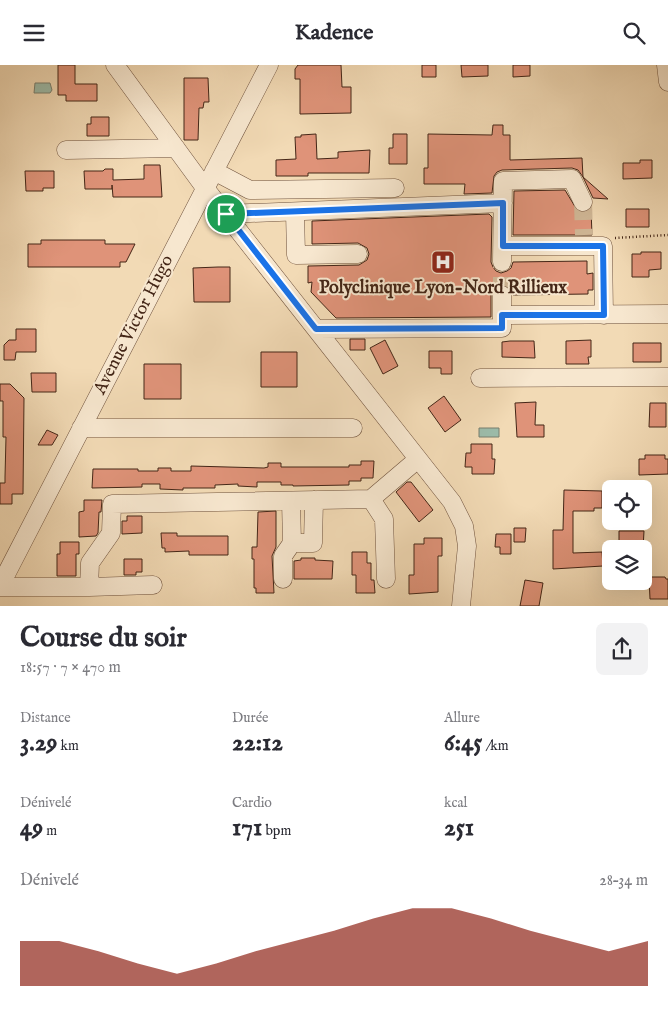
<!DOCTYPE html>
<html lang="fr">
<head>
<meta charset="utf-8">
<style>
  :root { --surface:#fff; --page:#f2f2f3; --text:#2b2b33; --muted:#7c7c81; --accent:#8f2418 }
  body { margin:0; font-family:"IM FELL English",serif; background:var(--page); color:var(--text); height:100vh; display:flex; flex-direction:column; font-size:19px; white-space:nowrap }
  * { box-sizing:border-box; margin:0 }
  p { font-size:16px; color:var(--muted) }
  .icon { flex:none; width:28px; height:28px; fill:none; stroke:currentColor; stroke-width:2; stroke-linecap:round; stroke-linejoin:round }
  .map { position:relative; height:541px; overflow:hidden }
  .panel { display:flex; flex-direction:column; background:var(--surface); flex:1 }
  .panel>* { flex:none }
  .buttons { position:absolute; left:602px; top:415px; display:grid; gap:10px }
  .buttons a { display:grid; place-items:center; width:50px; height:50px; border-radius:8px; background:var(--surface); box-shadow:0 5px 20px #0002; font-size:25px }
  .pin { position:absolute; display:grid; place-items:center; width:42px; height:42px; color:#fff; margin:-21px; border:2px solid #fff; border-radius:50%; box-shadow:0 1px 5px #0007 }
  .round { display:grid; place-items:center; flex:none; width:52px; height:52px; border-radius:8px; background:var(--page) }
  .summary { display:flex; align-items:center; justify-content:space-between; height:85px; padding:0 20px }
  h1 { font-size:28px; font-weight:700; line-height:38px }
  .stats { display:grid; grid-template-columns:repeat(3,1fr); gap:8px; height:85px; padding:5px 20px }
  .stats div { display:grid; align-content:center }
  .stats b { font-size:25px; font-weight:700 }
  .stats small { font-size:14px; font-weight:400 }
  .stats p { font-size:14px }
  .chart { height:140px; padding:10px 20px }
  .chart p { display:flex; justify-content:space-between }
  .chart svg { width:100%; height:90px; margin-top:5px; fill:var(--accent); opacity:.7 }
  header { display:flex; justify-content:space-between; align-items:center; height:65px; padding:0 20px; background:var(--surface); font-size:22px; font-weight:700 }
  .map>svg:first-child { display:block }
</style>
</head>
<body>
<header><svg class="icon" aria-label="menu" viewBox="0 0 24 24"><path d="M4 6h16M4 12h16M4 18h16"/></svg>Kadence<svg class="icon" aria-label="search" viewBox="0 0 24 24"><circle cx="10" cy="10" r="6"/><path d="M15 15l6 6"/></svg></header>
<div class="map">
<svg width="668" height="541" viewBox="0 0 668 541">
  <rect width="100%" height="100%" fill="#f2dab5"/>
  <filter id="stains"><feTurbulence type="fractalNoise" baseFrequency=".004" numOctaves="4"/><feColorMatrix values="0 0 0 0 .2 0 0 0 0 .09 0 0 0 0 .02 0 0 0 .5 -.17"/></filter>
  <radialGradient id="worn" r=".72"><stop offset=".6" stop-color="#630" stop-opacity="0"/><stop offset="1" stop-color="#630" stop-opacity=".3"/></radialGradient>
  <path fill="#9cbba9" stroke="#797f6f" d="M35 18H50L52 25 50 28H34Z
    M479 363H499V372H479Z"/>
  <path fill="#df9379" stroke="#442617" d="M58 0H75V19H97V36H66V30H58Z
    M298 0H341L342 22H351V48L300 49V14H295V4Z
    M422 0H436V12H422Z
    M461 0H488V11L462 12Z
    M513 0H530V11L513 12Z
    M184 13H208L209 37H204L203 43H199L198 75H184Z
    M91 52H109V71H87V59H91Z
    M493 60H503V70H510V95L582 93 583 112 578 105 572 103 502 105 497 107 494 111 492 128 464 129 465 119H424V103H428V69L492 70Z
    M316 69 317 94 338 93V87L370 85 369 108H308V111H276V95L296 94 295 72H301V70Z
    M393 69H407V99H389V83H393Z
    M640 95H652V113L623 114V98H640Z
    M144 100H160L162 132H113L112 120V124H85L84 106H103L105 104H113V115L144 114Z
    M25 106H54V123H43V126H26Z
    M583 112 608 134 593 133Z
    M565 125 577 145 583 148 591 144 592 170H513L514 126Z
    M626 144H649V162H626Z
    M489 149 492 152 491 197 493 202 496 206 501 208 507 206 511 203 513 197 587 196V209L593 208V225H588V229L513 230 511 225 508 221 502 219 497 221 493 224 491 230V252L336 253 311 227 312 217 308 218V201L359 200 367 195 369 189 367 183 358 178 312 179V156Z
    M41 175H105V179H135L126 197H120V202H28V179H41Z
    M641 187H661V204L649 205V212H632V189H641Z
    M218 202H230V237H194L193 203Z
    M16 264H36V287H16L15 295H4V280L9 275H16Z
    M350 274H365V285H350Z
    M385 275 398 301 383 309 370 283Z
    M591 275V292H588L589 299H566V276Z
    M510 276H534L535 293 502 292V277Z
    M633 278H661V297H633Z
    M429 286H452V309H441V303H429Z
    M261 287H297V322H261Z
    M144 299H181V334H144Z
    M31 308H56V327H32Z
    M0 319H10L24 333 23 429H12V439H0V418H5V412L6 372H3V336H0Z
    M444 331 461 355 445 367 428 343Z
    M536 337 535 360H544V372H517L515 338Z
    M650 338H666V362H649Z
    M47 365 58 370 52 380H38Z
    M471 379H492V394H495L494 409H472V402H465L466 388H471Z
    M645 390H665V394H668V409L639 410V394H645Z
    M361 396H374L373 413H361V416H349V420L293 421V420H281V417H257V422L238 421V419L215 420V423H183V425L160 424V419H142V422L92 423 93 404H138V406H158V403H171V406H191V401L264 403 268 402V398H281V402H349V400H361Z
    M407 417H411L433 445 419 457 396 427Z
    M564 425 602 426V443H594V446H573V488L602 487 603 501 553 504V465H563Z
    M84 435H102L101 447H99L98 468 96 471 79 472V447L84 446Z
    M276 446V482L272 491 274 528H256V523H254V494H252V482H257L258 447Z
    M127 451H142V468L122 469V456H127Z
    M514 463H526L525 477H514Z
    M619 466H644L643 484H619Z
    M161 468H177V471H228V490H189V486L165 487V483H162Z
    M496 469H511V489H500V482H495Z
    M424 473H442V491H438V527L409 529V510H414V479H424Z
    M60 477H79V489H76V511H57V489H60Z
    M352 487H367V498H371V515H374L375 528H356V510H352Z
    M301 493H315V495L333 496 332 514H294V496L301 495Z
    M124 494H142V507H136V510H124Z
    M649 512H665L666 514H668V534H650Z
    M525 515 543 518 539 541H520Z"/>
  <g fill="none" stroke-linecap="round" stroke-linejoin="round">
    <path stroke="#cfb695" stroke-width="18" stroke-dasharray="18 9" stroke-linecap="butt" d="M583 137 584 170
      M502 230V197"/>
    <g stroke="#70533e" stroke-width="19">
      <path id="minor" d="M115 0 205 123 452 437 464 461 467 481 461 541
        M666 0 668 17
        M66 85 176 83
        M214 106 250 125 395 123
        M295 147 296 190 358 189
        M226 149 503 138
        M503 181H603L604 250
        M502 197 503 116 572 114 583 137
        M502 250V230
        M316 264 502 263V250L668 249
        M480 313 668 312
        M81 363H353
        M371 434 384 454 386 514
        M292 478H313L314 435
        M283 514V491L292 478 291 436
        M0 521 269 0
        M0 522H89L153 520
        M89 522 90 498 111 468 112 439 371 434 418 394"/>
    </g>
    <path stroke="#442617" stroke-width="2.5" stroke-dasharray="1 2.5" stroke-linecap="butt" d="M615 173 668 170"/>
    <use href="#minor" stroke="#f7e7cf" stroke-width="18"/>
  </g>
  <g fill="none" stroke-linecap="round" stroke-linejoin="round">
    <g stroke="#fff" stroke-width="10">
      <path id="route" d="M503 138V181H603L604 250H502V263L316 264 226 149Z"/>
    </g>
    <use href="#route" stroke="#1a73e8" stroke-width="6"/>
  </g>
  <defs>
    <g id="hospital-square" transform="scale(1.25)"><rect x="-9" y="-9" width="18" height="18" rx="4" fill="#8f2418" stroke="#f7e7cf"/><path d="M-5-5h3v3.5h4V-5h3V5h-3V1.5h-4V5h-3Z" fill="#fff"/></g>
  </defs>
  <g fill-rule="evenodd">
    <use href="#hospital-square" x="443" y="197"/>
  </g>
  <g text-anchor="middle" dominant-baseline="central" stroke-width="4" stroke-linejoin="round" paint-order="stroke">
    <g font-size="18" font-weight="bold" fill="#442617" stroke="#f7e7cf">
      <text x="443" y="223">Polyclinique Lyon-Nord Rillieux</text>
    </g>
    <g font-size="18" fill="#442617" stroke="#f7e7cf">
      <text transform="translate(134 260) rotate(-63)">Avenue Victor Hugo</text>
    </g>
  </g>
  <rect width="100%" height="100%" filter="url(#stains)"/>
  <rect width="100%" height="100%" fill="url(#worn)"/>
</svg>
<div class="buttons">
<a><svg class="icon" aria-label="locate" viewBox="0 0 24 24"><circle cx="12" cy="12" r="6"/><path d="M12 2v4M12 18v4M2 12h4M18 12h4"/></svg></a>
<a><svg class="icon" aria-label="layers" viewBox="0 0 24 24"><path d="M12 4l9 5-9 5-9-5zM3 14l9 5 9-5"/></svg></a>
</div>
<div class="pin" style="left:226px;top:149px;background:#1e9e55"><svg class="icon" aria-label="arrive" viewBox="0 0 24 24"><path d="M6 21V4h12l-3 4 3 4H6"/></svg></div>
</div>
<section class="panel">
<div class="summary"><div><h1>Course du soir</h1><p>18:57 · 7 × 470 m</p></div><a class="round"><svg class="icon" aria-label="share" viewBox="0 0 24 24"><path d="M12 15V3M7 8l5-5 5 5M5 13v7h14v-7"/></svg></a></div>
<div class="stats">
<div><p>Distance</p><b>3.29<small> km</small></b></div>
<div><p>Durée</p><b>22:12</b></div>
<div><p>Allure</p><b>6:45<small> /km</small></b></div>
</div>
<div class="stats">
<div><p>Dénivelé</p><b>49<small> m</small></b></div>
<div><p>Cardio</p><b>171<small> bpm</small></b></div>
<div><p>kcal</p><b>251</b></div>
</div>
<div class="chart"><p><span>Dénivelé</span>28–34 m</p>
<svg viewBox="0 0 160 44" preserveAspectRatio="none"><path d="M0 44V22L10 22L20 27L30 33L40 38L50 33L60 27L70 22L80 17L90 11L100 6L110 6L120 11L130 17L140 22L150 27L160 22V44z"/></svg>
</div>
</section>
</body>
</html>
